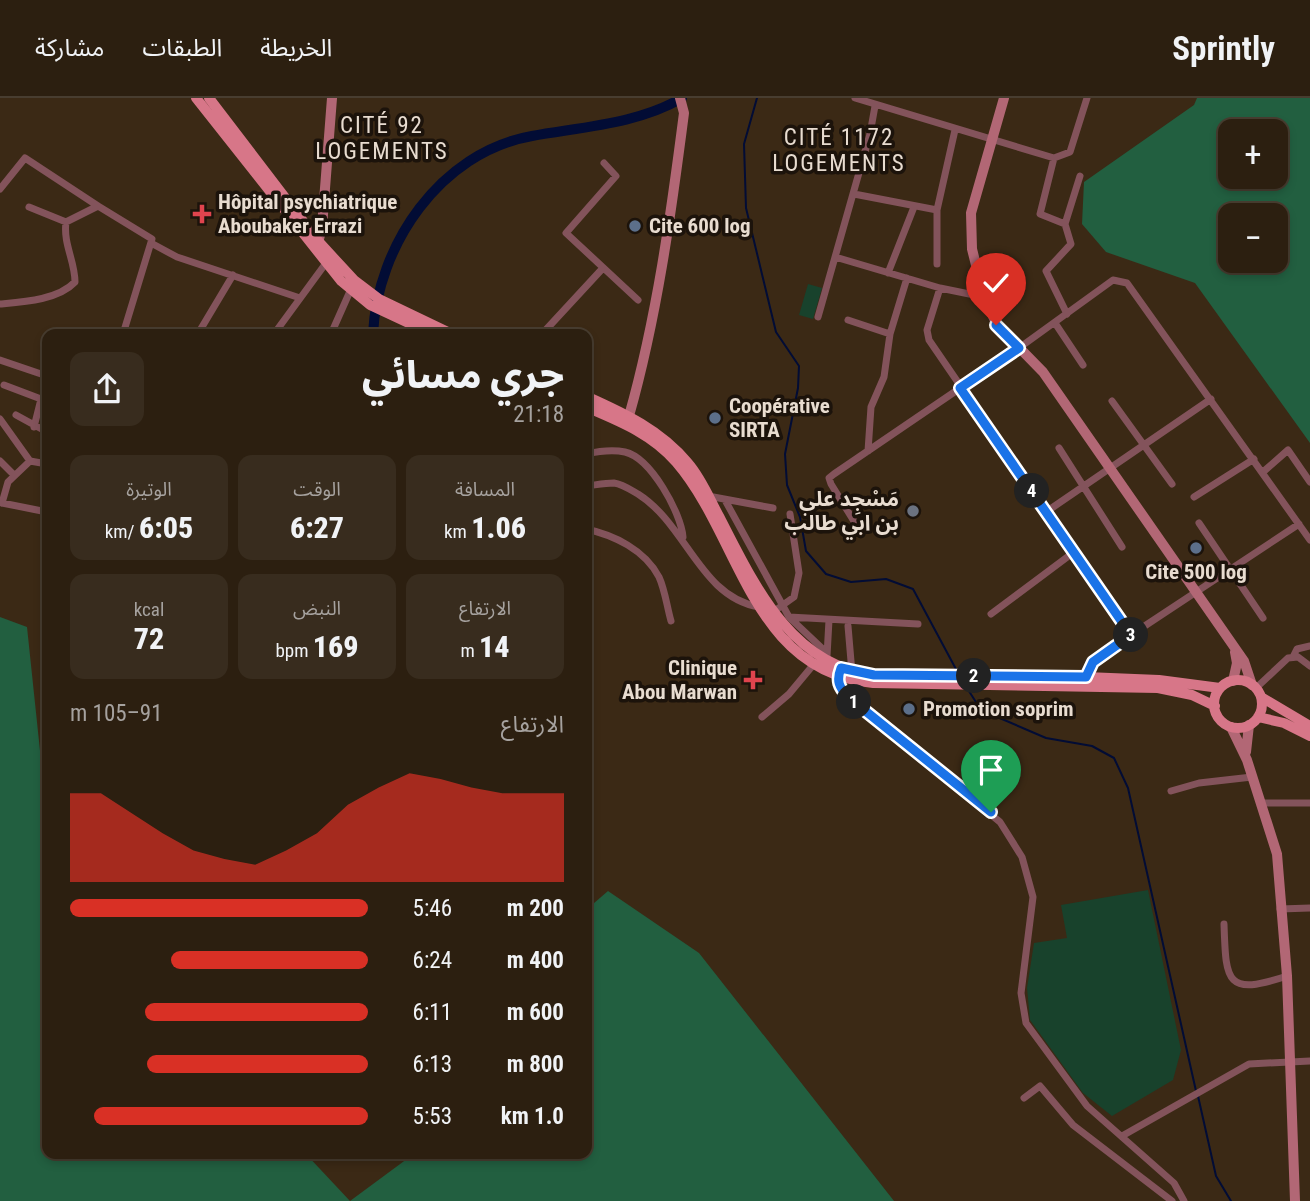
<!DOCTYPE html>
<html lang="ar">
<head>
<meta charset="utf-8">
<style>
  :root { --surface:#2c1f10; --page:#382c1e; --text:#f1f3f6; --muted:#a6a29f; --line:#483d30; --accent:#d93025 }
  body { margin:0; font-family:"Roboto Condensed","Noto Sans Arabic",sans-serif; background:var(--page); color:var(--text); direction:rtl; height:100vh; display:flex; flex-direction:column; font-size:26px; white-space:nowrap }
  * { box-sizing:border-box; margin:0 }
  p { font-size:23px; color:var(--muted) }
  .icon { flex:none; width:38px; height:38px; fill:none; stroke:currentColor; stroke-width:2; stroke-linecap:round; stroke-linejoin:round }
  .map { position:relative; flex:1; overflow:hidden; direction:ltr }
  .details { position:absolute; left:42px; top:231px; width:550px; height:830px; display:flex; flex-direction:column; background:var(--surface); border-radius:14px; box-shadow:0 4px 10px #0003,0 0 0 2px var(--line); direction:rtl }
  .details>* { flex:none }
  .tools { position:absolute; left:1218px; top:21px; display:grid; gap:14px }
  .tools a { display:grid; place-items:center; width:70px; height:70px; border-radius:14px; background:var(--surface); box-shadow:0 4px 10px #0003,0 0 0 2px var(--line); font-size:35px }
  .pin { position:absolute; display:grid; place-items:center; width:60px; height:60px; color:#fff; margin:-72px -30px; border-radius:50% 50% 50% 0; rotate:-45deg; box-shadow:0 0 7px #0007 }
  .pin .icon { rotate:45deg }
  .km { position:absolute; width:35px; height:35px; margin:-18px; border-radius:50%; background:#222; color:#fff; font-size:19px; line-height:35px; text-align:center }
  .round { display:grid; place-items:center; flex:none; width:74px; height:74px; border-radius:14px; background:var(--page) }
  .head { display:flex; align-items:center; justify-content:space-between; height:119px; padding:0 28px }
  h1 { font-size:38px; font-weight:800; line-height:52px }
  .metrics { display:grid; grid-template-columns:repeat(3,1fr); gap:10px; height:119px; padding:7px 28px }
  .metrics div { display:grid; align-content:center; border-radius:14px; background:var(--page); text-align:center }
  .metrics b { font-size:30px; font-weight:800 }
  .metrics small { font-size:19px; font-weight:400 }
  .metrics p { font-size:19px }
  .chart { height:196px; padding:14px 28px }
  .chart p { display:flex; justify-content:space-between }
  .chart svg { width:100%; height:126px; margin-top:7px; fill:var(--accent); opacity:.7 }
  ul { padding:0 28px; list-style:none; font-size:23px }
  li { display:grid; grid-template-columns:112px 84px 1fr; align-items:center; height:52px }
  li i { height:18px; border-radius:9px; background:var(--accent) }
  header { display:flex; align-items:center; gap:42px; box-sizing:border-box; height:98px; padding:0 35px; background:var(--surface); border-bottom:2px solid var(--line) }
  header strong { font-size:33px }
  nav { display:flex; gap:38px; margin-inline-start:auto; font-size:24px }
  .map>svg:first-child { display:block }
</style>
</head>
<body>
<header>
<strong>Sprintly</strong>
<nav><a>الخريطة</a><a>الطبقات</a><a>مشاركة</a></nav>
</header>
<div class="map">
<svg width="1310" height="1103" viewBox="0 0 1310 1103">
  <rect width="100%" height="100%" fill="#3b2915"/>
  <path fill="#18422c" d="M808 186 822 190 813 221 799 217Z
    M1148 792 1181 952 1173 982 1112 1018 1083 995 1030 922 1027 890 1034 845 1067 840 1061 807Z"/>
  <path fill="#225f40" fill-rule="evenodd" d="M1197 0H1310V345L1195 185 1106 154 1082 126 1084 84 1194 7ZM1230 33H1276V79H1230ZM1230 117H1276V163H1230Z
    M0 519 27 529 47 719V1055H305L350 1103 415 1055H586V812L608 793 699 855 894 1103H0Z"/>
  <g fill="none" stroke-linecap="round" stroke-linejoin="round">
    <path stroke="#020c35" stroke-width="2" d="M757 0 744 46 746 110 776 234 799 268 798 290 785 356 787 387 800 419 806 453 826 476 851 484 886 481 913 491 957 573
      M967 590 981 612 1046 640 1092 648 1114 660 1128 690 1196 993
      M1198 998 1216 1078 1231 1103"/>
    <path stroke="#020c35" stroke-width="10" d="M373 236C377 148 440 54 532 38 581 29 638 26 682 0"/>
    <path stroke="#83535b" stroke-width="7" d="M855 0 1054 60 1070 54 1087 0
      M1054 60 1040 116 1065 126
      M604 65 616 78 566 135 638 202
      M0 91 25 60 98 108 66 124 29 109
      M854 96 937 112
      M98 108 152 141 123 236
      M151 145 177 159 300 200
      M835 159 940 190 984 199
      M937 166V112L955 32
      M888 175 914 109
      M940 190 927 232 929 242 1131 537
      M0 206C23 204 58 202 75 184 75 163 63 146 66 124
      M1067 216 1046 173 1071 146 1065 126 1080 78
      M818 219 870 36 875 8
      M848 222 890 236 907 180
      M1055 225 1083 267
      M199 234 233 177
      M274 236 326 165
      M331 236 351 191
      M542 236 603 170
      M0 262 47 278
      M4 287 41 301
      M1112 303 1172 386
      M16 317 47 334
      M0 321 30 363 47 366
      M34 329 41 301 47 295
      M1059 350 1122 449
      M868 353 871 309 884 279 890 236
      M586 356C599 353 612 351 625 354 651 360 681 415 683 439
      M0 363 14 377
      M1263 374 1288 352 1310 384
      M586 388C595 387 605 385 614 385 622 386 631 392 638 396 687 427 700 499 759 509
      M708 398 773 410
      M1194 399 1254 361
      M725 402 789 519 918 526
      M0 404 2 405 8 384 30 363
      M2 405 47 414
      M1046 414 1211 301
      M1199 425 1263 520
      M586 431C614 437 645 452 659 479 665 492 667 509 671 523
      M860 433 831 386 829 380 834 376 1019 250 1113 182 1127 185 1310 442
      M586 491 590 489
      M773 514 794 499 799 475 790 416
      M991 516 1074 454
      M790 520 827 555
      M848 528 852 575
      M827 558 829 522
      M1293 559 1297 551 1310 548
      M839 575 840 591 848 599 1000 724 1022 759 1033 799 1021 895 1026 925 1087 1008 1174 1085 1184 1103
      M1086 579 1093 564 1131 537 1299 426
      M1256 590 1288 560 1298 559 1310 568
      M762 619 789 596 814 566
      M1171 693 1199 685 1252 679
      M1261 705H1310
      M1280 811 1310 810
      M1224 826C1226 883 1225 899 1287 878
      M1024 1000 1040 988 1073 1027 1172 1103
      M1122 1038 1249 966 1310 963"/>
    <path stroke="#b26775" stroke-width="10" d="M1004 0 971 115 972 151 984 199 997 227 1043 274 1244 563 1252 587
      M317 149 322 129 332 0
      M629 318C657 219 671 116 684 15L680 0
      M1233 583 1237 565 1235 554
      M1231 629 1247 662 1277 756 1287 878 1295 1103
      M1246 654 1249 627"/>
    <path stroke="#d77688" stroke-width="10" d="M196 0 341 183 370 207 432 236
      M209 0 319 144 354 182 379 201 452 236
      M586 298C624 315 661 332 688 365 702 381 710 402 720 420 754 486 791 568 874 577L1086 579 1159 582 1220 590
      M586 309C619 323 652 336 676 364 741 439 751 574 873 585L1158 590 1192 597 1215 608
      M1214 606a24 24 0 1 1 48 0a24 24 0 1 1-48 0Z
      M1261 599 1310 628
      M1258 619 1284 625 1310 638"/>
  </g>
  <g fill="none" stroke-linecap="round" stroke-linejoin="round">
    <g stroke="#fff" stroke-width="14">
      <path id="route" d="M991 714 848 599C839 589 836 583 841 570L874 577 1086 579 1093 564 1131 537 960 290 1019 250 996 227"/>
    </g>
    <use href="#route" stroke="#1a73e8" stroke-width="9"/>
  </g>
  <g fill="#e0444e" stroke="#1c130b" stroke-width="2.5">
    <path d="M198.5 105.5h7v7h7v7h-7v7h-7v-7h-7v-7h7z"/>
    <path d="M749.5 571.5h7v7h7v7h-7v7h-7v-7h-7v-7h7z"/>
  </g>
  <g fill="#5c6f8a" stroke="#1c130b" stroke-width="2.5">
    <circle cx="635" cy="128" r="7"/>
    <circle cx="715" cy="320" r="7"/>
    <circle cx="1196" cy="450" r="7"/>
    <circle cx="909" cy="611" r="7"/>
  </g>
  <circle fill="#6b7280" stroke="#1c130b" stroke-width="2.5" cx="913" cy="413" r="7"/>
  <g text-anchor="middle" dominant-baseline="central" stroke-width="7" stroke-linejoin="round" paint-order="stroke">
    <g font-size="21" font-weight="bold" fill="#e8dcd0" stroke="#1c130b" text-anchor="start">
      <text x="218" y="104">Hôpital psychiatrique<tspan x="218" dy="24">Aboubaker Errazi</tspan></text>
      <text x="649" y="128">Cite 600 log</text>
      <text x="729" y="308">Coopérative<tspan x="729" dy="24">SIRTA</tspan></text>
      <text x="899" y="401" text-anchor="end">مَسْجِد علي<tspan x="899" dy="24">بن ابي طالب</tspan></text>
      <text x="1196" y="474" text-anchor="middle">Cite 500 log</text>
      <text x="737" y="570" text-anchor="end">Clinique<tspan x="737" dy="24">Abou Marwan</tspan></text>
      <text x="923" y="611">Promotion soprim</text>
    </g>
    <g font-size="23" letter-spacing="2" fill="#e8dcd0" stroke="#1c130b">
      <text x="382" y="27">CITÉ 92<tspan x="382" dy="26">LOGEMENTS</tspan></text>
      <text x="839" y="39">CITÉ 1172<tspan x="839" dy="26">LOGEMENTS</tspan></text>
    </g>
  </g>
</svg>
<div class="tools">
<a>+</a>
<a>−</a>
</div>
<div class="pin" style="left:991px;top:714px;background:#1e9e55"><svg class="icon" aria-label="arrive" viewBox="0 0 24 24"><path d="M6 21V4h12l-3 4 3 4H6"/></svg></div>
<div class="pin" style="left:996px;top:227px;background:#d93025"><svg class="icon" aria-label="check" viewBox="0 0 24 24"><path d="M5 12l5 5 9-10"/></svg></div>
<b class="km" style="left:854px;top:604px">1</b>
<b class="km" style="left:974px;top:578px">2</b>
<b class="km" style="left:1131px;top:537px">3</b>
<b class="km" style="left:1032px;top:393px">4</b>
<section class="details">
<div class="head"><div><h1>جري مسائي</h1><p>21:18</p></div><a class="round"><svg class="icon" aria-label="share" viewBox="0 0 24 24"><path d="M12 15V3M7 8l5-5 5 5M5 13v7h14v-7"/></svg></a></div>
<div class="metrics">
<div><p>المسافة</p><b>1.06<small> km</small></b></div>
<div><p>الوقت</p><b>6:27</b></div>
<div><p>الوتيرة</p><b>6:05<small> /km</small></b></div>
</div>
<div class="metrics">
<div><p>الارتفاع</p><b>14<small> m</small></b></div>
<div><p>النبض</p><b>169<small> bpm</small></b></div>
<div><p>kcal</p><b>72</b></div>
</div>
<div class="chart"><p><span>الارتفاع</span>91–105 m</p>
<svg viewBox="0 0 160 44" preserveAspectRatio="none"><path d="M0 44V13L10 13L20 20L30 27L40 33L50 36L60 38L70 33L80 27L90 17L100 11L110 6L120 8L130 11L140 13L150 13L160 13V44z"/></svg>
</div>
<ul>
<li><b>200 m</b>5:46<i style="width:100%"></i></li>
<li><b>400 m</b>6:24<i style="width:66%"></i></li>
<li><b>600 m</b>6:11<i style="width:75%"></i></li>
<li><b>800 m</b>6:13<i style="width:74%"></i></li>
<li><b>1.0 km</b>5:53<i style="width:92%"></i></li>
</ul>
</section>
</div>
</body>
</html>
